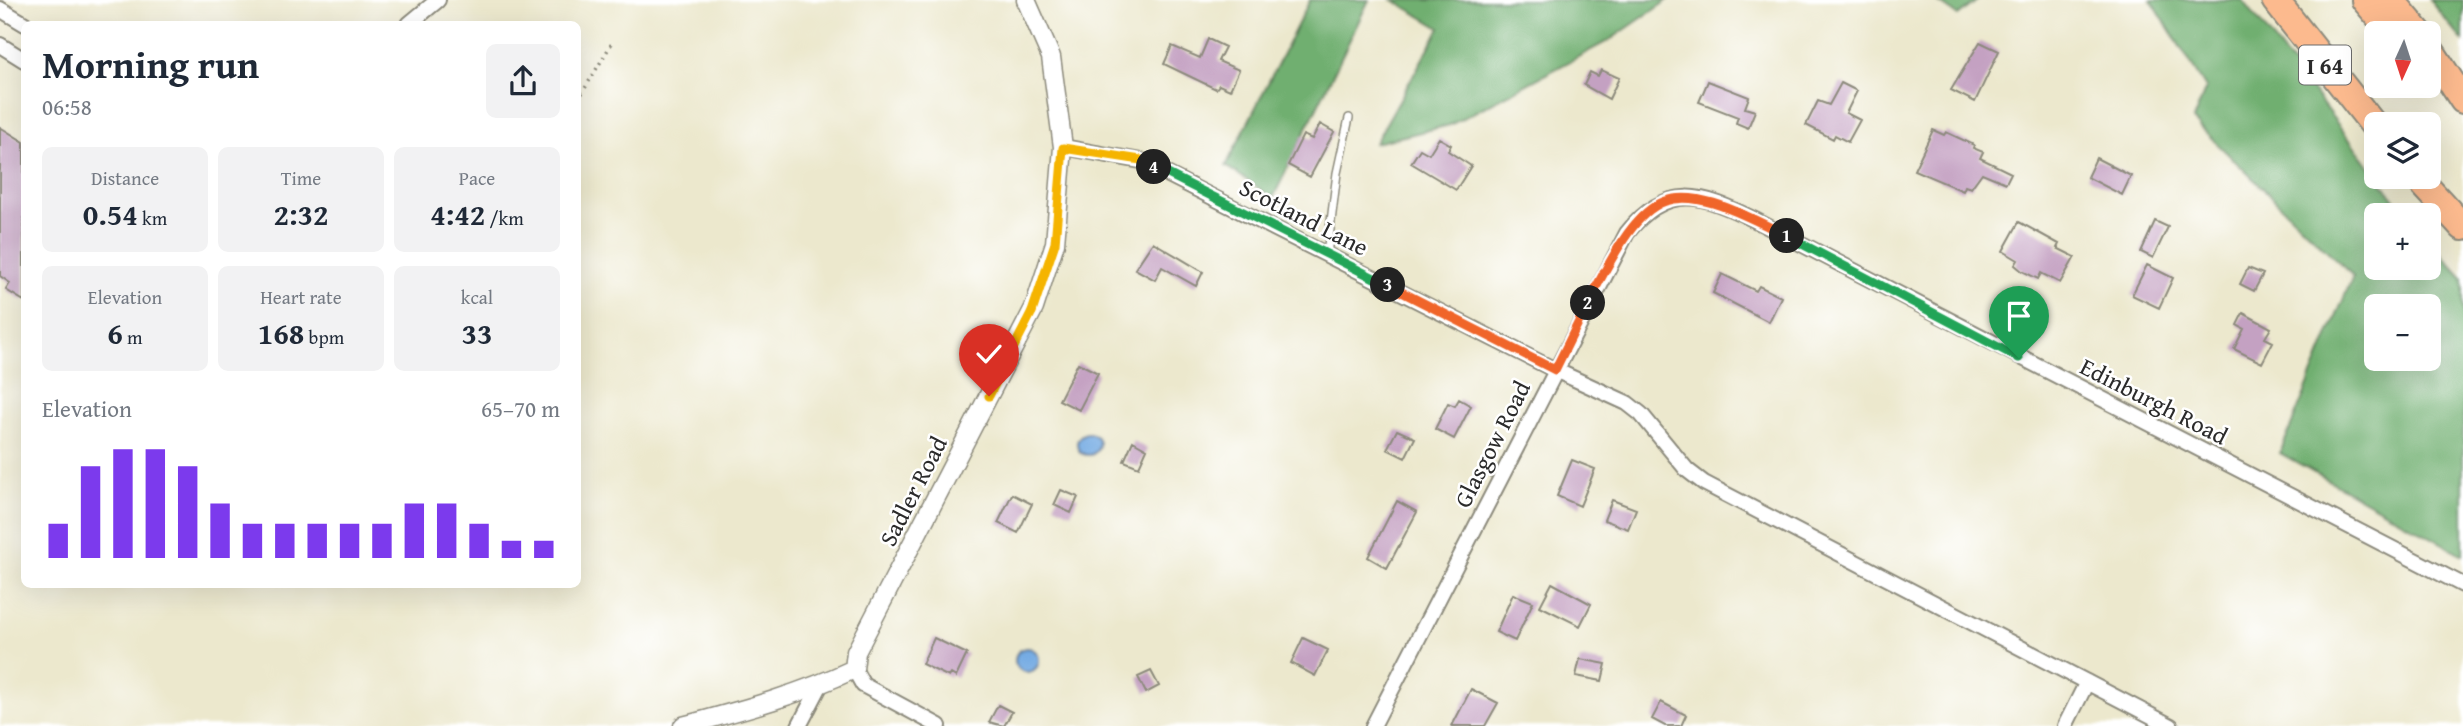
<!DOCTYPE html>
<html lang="en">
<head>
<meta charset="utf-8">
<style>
  :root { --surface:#fff; --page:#f2f2f3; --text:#1f2937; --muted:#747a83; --accent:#7c3aed }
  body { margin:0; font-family:"Gentium Book Plus",serif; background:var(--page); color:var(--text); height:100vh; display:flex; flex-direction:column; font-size:26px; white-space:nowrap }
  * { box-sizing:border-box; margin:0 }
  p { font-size:23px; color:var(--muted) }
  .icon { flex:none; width:38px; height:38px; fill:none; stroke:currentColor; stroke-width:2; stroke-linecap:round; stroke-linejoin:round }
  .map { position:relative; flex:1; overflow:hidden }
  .side { position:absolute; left:21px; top:21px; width:560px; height:567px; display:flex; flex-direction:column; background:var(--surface); border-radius:10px; box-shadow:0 7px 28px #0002 }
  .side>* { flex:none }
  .needle { width:46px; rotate:183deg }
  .controls { position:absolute; left:2364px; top:21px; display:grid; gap:14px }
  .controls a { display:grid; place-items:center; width:77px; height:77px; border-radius:10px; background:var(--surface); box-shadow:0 7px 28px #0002; font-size:35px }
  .pin { position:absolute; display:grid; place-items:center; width:60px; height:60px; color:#fff; margin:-72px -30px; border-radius:50% 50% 50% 0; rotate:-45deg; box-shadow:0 0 7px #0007 }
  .pin .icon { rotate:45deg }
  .km { position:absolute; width:35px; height:35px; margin:-18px; border-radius:50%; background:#222; color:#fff; font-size:19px; line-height:35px; text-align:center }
  .round { display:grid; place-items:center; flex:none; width:74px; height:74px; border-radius:10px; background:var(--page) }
  .overview { display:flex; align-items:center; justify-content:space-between; height:119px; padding:0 21px }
  h1 { font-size:38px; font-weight:600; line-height:52px }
  .figures { display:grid; grid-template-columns:repeat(3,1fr); gap:10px; height:119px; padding:7px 21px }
  .figures div { display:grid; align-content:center; border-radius:10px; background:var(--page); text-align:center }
  .figures b { font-size:30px; font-weight:600 }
  .figures small { font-size:19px; font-weight:400 }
  .figures p { font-size:19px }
  .chart { height:196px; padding:14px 21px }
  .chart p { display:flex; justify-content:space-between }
  .chart svg { width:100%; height:126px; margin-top:7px; stroke:var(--accent); stroke-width:6 }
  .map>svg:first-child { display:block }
</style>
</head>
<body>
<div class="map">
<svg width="2463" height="726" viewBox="0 0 2463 726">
  <rect width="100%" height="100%" fill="#fff"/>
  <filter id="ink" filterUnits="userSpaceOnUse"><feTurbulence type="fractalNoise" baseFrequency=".0143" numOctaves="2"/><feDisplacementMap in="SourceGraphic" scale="14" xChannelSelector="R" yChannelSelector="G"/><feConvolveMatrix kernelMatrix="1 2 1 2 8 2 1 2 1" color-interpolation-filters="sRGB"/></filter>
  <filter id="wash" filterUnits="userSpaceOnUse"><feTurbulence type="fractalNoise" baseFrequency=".00686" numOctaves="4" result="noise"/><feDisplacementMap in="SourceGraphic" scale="28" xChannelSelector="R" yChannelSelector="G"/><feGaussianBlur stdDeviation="1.57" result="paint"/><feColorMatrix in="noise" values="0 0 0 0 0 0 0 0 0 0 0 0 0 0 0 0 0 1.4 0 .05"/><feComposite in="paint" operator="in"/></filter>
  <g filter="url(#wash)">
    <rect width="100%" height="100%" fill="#ece8cd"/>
    <path fill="#70af70" stroke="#4e6d4e" stroke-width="2" fill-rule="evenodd" d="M1310 0H1369L1273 198 1226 166Z
      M1393 0H1668L1610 40 1450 125 1375 143 1440 28Z
      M1935 0H1978L1958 16Z
      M2151 0H2243L2407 215H2376V268H2429V240L2463 278V555L2280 453 2353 276 2193 120 2206 88ZM2429 306V359H2376V306Z
      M2429 0H2463V41Z"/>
    <path fill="#74abe3" stroke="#506b87" stroke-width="2" d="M1077 444a11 11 0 1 1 22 0a11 11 0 1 1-22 0Z
      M1015 660a12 12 0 1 1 24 0a12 12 0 1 1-24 0Z"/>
    <g id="blocks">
      <path fill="#c4a1c2" d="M1208 39 1225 47 1218 61 1239 70 1230 90 1219 85 1216 89 1164 64 1172 46 1200 58Z
        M1980 42 1999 51 1975 102 1951 90Z
        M1601 70 1619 78 1609 99 1584 85 1590 72 1598 76Z
        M1708 81 1749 97 1745 108 1755 111 1748 128 1736 123 1738 117 1699 102Z
        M1841 83 1857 91 1846 113 1860 120 1848 142 1835 135 1833 139 1806 125 1818 101 1829 105Z
        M1320 124 1334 132 1310 177 1288 165 1303 135 1312 139Z
        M0 127 24 142V301L6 290 10 283 0 276Z
        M1933 130 1944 135 1946 132 1974 145 1973 148 1983 152 1980 158 2011 173 2006 183 1982 173 1971 188 1965 186 1963 191 1914 170Z
        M1439 138 1451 145 1448 151 1471 166 1456 190 1411 163 1420 149 1429 154Z
        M2096 158 2131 176 2122 195 2087 177Z
        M2155 221 2168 227 2153 258 2141 252Z
        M2019 222 2059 244 2057 248 2075 257 2060 283 2041 273 2038 279 2022 271 2015 265 2018 260 2003 251Z
        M1153 242 1203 272 1196 286 1162 267 1155 280 1135 269Z
        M2147 265 2173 278 2159 308 2132 295Z
        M2248 268 2263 274 2254 291 2240 284Z
        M1722 274 1756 291 1759 286 1781 297 1769 322 1713 293Z
        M2243 313 2271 328 2265 338 2273 342 2262 363 2234 349 2244 329 2237 325Z
        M1078 363 1098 373 1079 410 1059 400Z
        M1459 399 1471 406 1454 439 1435 429 1448 403 1455 406Z
        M1397 430 1415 438 1405 458 1387 449Z
        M1133 441 1147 449 1139 467 1124 461Z
        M1572 460 1595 469 1580 506 1557 496Z
        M1061 490 1078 497 1071 513 1054 505Z
        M1012 494 1032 504 1018 533 998 523Z
        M1612 500 1636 509 1628 529 1604 520Z
        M1397 501 1417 512 1387 568 1368 557Z
        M1552 583 1591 604 1580 626 1540 606Z
        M1513 594 1533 602 1515 641 1496 632Z
        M934 638 967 654 956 677 951 674 949 677 922 664Z
        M1303 638 1328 650 1315 676 1291 663Z
        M1580 659 1606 664 1602 681 1576 676Z
        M1151 671 1159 686 1146 693 1138 677Z
        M1471 689 1498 703 1485 726H1452Z
        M1661 702 1686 715 1681 726H1665L1652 719Z
        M998 705 1012 712 1004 726 989 722Z"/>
    </g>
  </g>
  <g filter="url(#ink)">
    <use href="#blocks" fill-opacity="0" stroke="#8c8a7c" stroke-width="2"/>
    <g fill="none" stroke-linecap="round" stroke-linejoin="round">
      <g stroke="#8c8a7c" stroke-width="10">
        <path id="service" d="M1327 254 1337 173 1349 118"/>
      </g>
      <g stroke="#8c8a7c" stroke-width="18">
        <path id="minor" d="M0 9 25 24
          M409 24 438 0
          M0 45 24 60
          M1063 147 1141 161 1555 370 1627 403 1641 414 1687 470 1704 483 2171 726
          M854 669 863 685 939 726
          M799 726 820 686
          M1373 726 1627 233C1667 182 1703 194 1755 220L2463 585
          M2065 726 2087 682"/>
      </g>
      <g stroke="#8c8a7c" stroke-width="21">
        <path id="tertiary" d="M683 726C742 710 799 695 854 669L856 652 1034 308 1055 243 1063 147 1051 57 1026 0"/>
      </g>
      <g stroke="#8c8a7c" stroke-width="30">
        <path id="motorway" d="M2275 0 2376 128
          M2365 0 2393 33
          M2391 0 2419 33
          M2429 48 2463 100
          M2417 177 2463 227"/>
      </g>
      <path stroke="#8c8a7c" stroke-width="3.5" stroke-dasharray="2 5" stroke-linecap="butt" d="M578 100 612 43"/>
      <use href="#service" stroke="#fff" stroke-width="7"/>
      <use href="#minor" stroke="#fff" stroke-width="14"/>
      <use href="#tertiary" stroke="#fff" stroke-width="18"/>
      <use href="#motorway" stroke="#fcba8e" stroke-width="26"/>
    </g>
  </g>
  <g fill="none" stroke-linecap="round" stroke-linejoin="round" filter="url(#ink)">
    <g stroke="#fff" stroke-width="14">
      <path id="split-1" d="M1787 236 2019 358"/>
    </g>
    <g stroke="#fff" stroke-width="14">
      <path id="split-2" d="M1588 303C1649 184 1666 173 1787 236"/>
    </g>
    <g stroke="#fff" stroke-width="14">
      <path id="split-3" d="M1388 285 1555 370 1588 303"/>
    </g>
    <g stroke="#fff" stroke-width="14">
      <path id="split-4" d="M1154 167 1388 285"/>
    </g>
    <g stroke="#fff" stroke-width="14">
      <path id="split-5" d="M1032 312 1055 243 1063 148 1141 160 1154 167"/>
    </g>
    <g stroke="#fff" stroke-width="14">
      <path id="split-6" d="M989 396 1032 312"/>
    </g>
    <use href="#split-1" stroke="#22a559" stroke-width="9"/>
    <use href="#split-2" stroke="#f0652b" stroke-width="9"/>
    <use href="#split-3" stroke="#f0652b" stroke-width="9"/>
    <use href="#split-4" stroke="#22a559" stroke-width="9"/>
    <use href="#split-5" stroke="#f5b400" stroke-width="9"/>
    <use href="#split-6" stroke="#f5b400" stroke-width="9"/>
  </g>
  <g text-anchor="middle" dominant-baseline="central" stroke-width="5" stroke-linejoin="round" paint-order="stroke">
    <rect fill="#fff" stroke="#6b6b6b" stroke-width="2" x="2299" y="45.5" width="52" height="39" rx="5"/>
    <g font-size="23" font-weight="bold" fill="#2b2b2b">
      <text x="2325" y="65">I 64</text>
    </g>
    <g font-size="24" fill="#2b2b2b" stroke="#fff">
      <text transform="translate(1304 217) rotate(27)">Scotland Lane</text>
      <text transform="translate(2154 401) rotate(27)">Edinburgh Road</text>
      <text transform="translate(1492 444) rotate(-63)">Glasgow Road</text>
      <text transform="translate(913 491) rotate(-63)">Sadler Road</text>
    </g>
  </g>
</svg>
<div class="controls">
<a><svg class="needle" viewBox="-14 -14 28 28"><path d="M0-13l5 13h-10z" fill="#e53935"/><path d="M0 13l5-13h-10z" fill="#747a83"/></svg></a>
<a><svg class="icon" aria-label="layers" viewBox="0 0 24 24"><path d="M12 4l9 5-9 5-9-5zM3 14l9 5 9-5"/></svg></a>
<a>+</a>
<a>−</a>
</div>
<div class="pin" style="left:2019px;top:358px;background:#1e9e55"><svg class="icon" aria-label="arrive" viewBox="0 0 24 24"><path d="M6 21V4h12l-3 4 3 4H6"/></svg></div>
<div class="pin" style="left:989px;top:396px;background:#d93025"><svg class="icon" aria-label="check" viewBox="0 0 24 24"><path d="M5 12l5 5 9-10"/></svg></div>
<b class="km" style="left:1787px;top:236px">1</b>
<b class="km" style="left:1588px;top:303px">2</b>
<b class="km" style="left:1388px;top:285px">3</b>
<b class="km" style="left:1154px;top:167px">4</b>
<section class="side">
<div class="overview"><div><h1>Morning run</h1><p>06:58</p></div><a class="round"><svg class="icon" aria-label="share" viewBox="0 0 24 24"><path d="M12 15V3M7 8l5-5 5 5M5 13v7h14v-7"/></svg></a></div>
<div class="figures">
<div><p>Distance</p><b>0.54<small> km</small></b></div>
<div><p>Time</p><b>2:32</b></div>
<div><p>Pace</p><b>4:42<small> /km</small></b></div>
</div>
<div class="figures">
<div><p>Elevation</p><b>6<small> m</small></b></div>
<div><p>Heart rate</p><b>168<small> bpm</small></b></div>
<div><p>kcal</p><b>33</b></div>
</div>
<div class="chart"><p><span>Elevation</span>65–70 m</p>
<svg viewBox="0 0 160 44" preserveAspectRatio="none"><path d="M5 44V32M15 44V12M25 44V6M35 44V6M45 44V12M55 44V25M65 44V32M75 44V32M85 44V32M95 44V32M105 44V32M115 44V25M125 44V25M135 44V32M145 44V38M155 44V38"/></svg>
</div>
</section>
</div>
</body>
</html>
